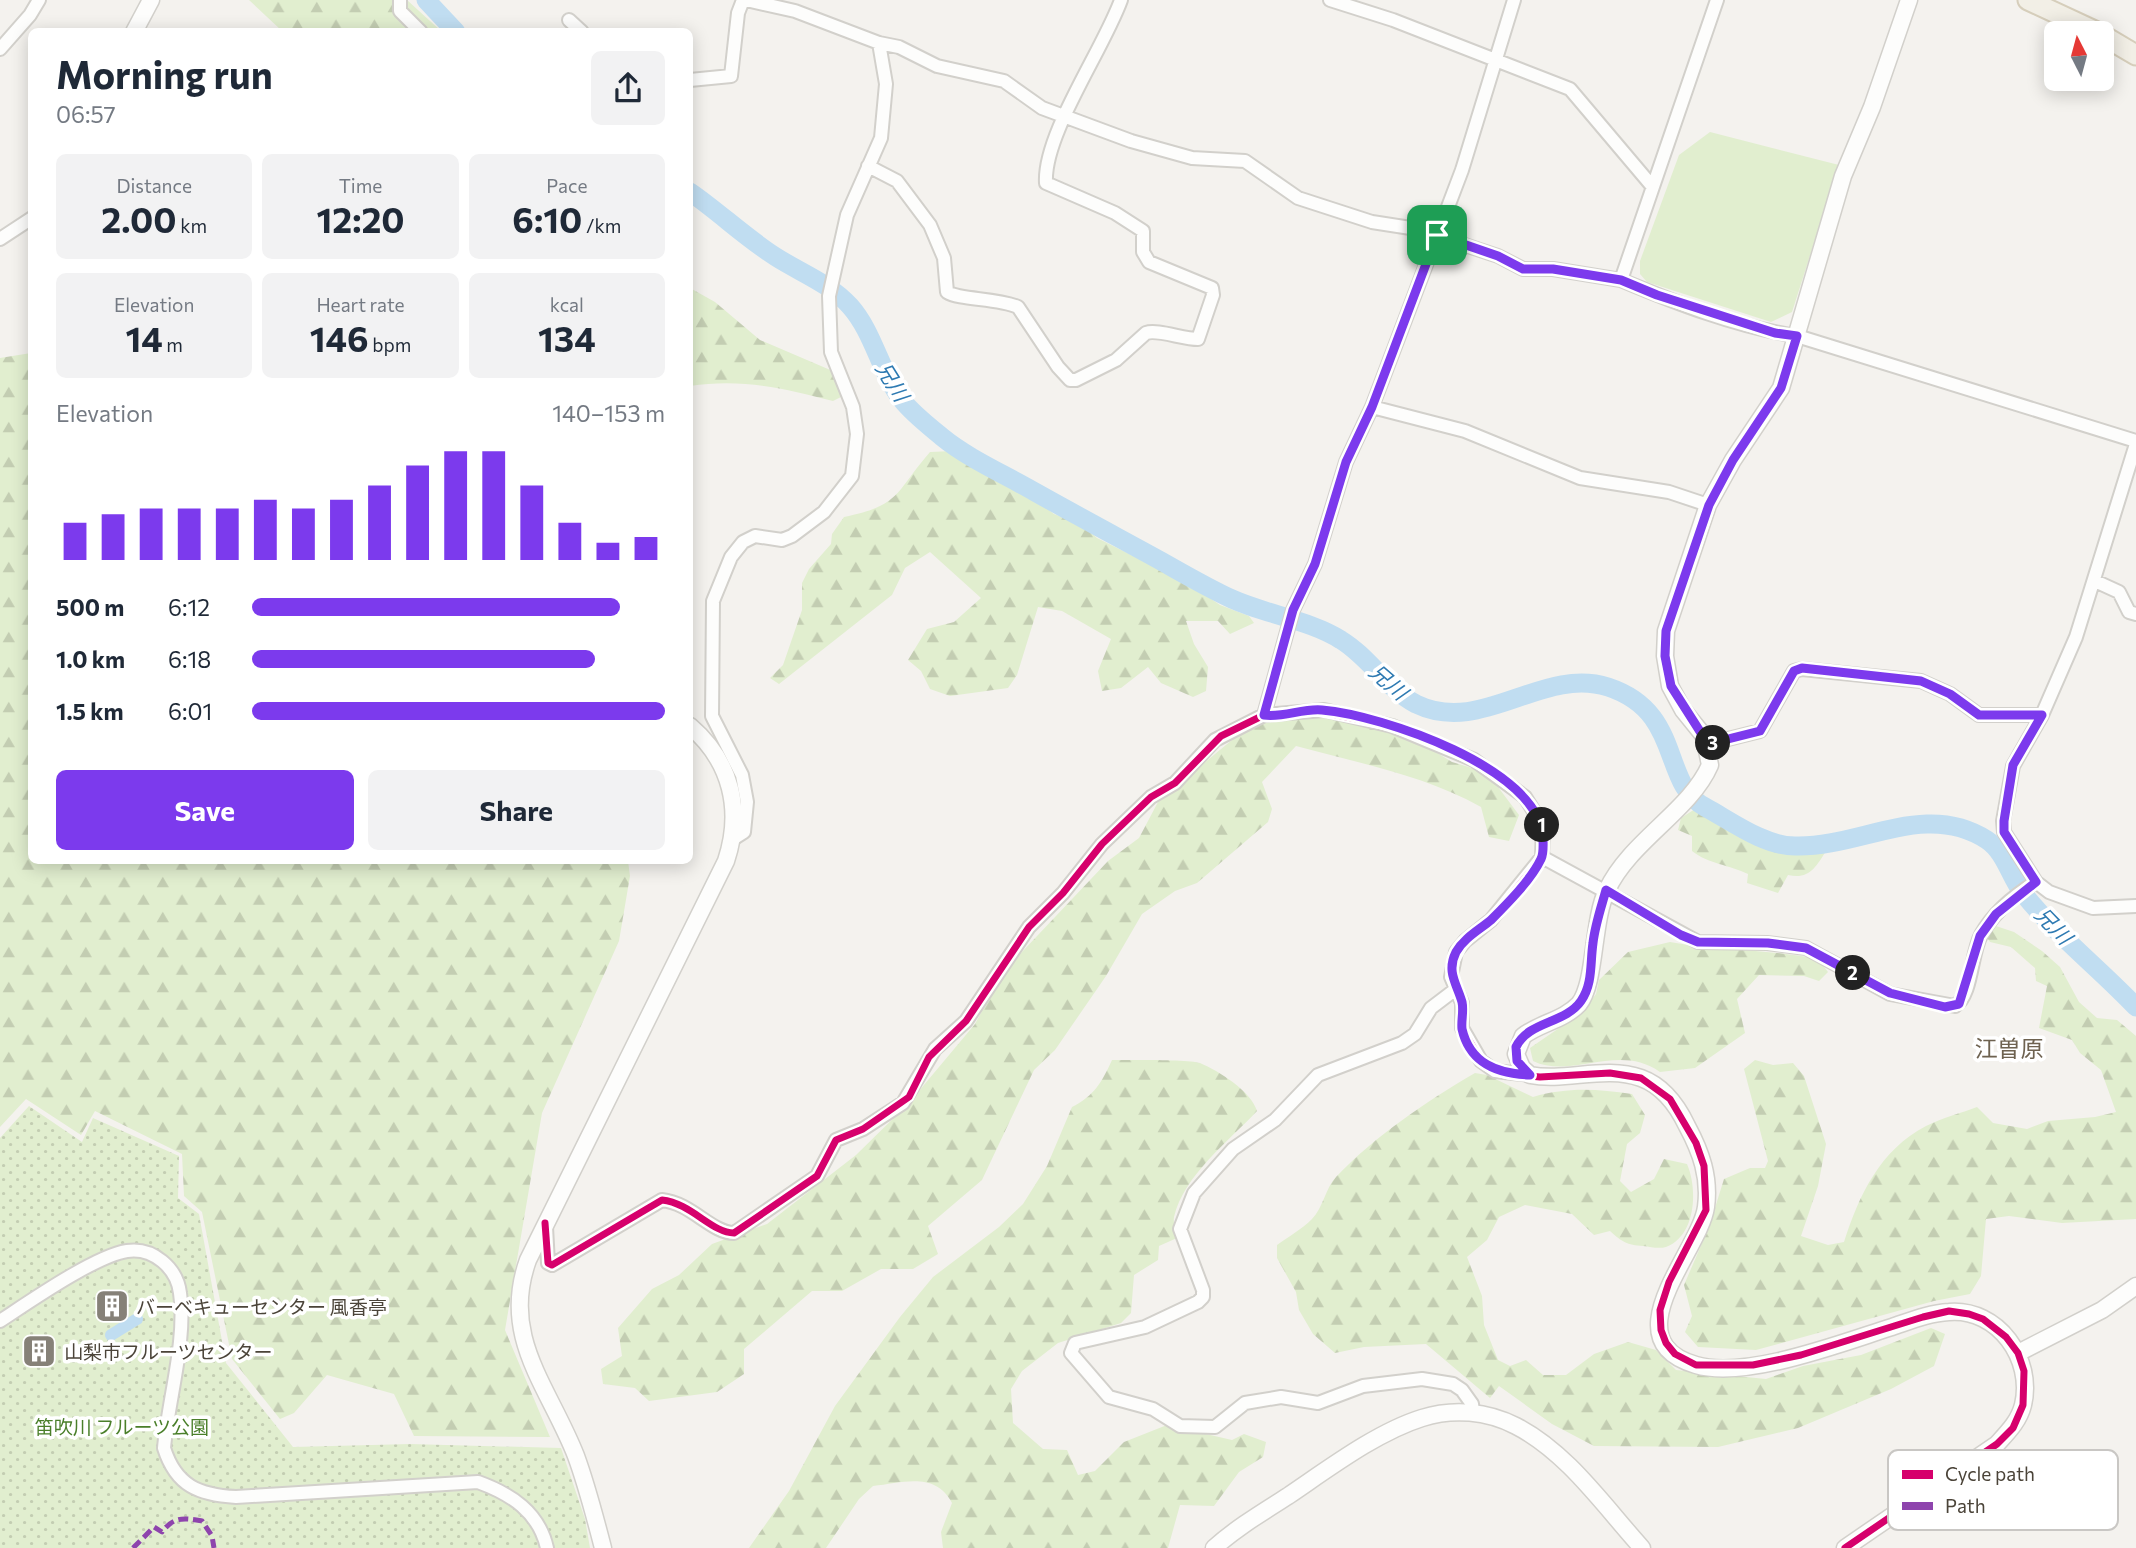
<!DOCTYPE html>
<html lang="en">
<head>
<meta charset="utf-8">
<style>
  :root { --surface:#fff; --page:#f2f2f3; --text:#1f2937; --muted:#747a83; --accent:#7c3aed }
  body { margin:0; font-family:Commissioner,"Noto Sans JP",sans-serif; background:var(--page); color:var(--text); height:100vh; display:flex; flex-direction:column; font-size:26px; white-space:nowrap }
  * { box-sizing:border-box; margin:0 }
  p { font-size:23px; color:var(--muted) }
  .icon { flex:none; width:38px; height:38px; fill:none; stroke:currentColor; stroke-width:2; stroke-linecap:round; stroke-linejoin:round }
  .map { position:relative; flex:1; overflow:hidden }
  .side { position:absolute; left:28px; top:28px; width:665px; height:836px; display:flex; flex-direction:column; background:var(--surface); border-radius:10px; box-shadow:0 4px 18px #0003 }
  .side>* { flex:none }
  .needle { width:46px; rotate:354deg }
  .buttons { position:absolute; left:2044px; top:21px; display:grid; gap:14px }
  .buttons a { display:grid; place-items:center; width:70px; height:70px; border-radius:10px; background:var(--surface); box-shadow:0 4px 18px #0003; font-size:35px }
  .pin { position:absolute; display:grid; place-items:center; width:60px; height:60px; color:#fff; margin:-30px; border-radius:14px; box-shadow:0 4px 10px #0006 }
  .km { position:absolute; width:35px; height:35px; margin:-18px; border-radius:50%; background:#222; color:#fff; font-size:19px; line-height:35px; text-align:center }
  .round { display:grid; place-items:center; flex:none; width:74px; height:74px; border-radius:10px; background:var(--page) }
  .head { display:flex; align-items:center; justify-content:space-between; height:119px; padding:0 28px }
  h1 { font-size:38px; font-weight:700; line-height:52px }
  .figures { display:grid; grid-template-columns:repeat(3,1fr); gap:10px; height:119px; padding:7px 28px }
  .figures div { display:grid; align-content:center; border-radius:10px; background:var(--page); text-align:center }
  .figures b { font-size:35px; font-weight:700 }
  .figures small { font-size:19px; font-weight:400 }
  .figures p { font-size:19px }
  .chart { height:196px; padding:14px 28px }
  .chart p { display:flex; justify-content:space-between }
  .chart svg { width:100%; height:126px; margin-top:7px; stroke:var(--accent); stroke-width:6 }
  .cta { display:flex; gap:14px; margin-top:auto; padding:14px 28px }
  .cta a { flex:1; height:80px; border-radius:10px; background:var(--accent); color:#fff; font-size:28px; font-weight:700; line-height:80px; text-align:center }
  .cta a+a { background:var(--page); color:var(--text) }
  ul { padding:0 28px; list-style:none; font-size:23px }
  li { display:grid; grid-template-columns:112px 84px 1fr; align-items:center; height:52px }
  li i { height:18px; border-radius:9px; background:var(--accent) }
  .map>svg:first-child { display:block }
</style>
</head>
<body>
<div class="map">
<svg width="2136" height="1548" viewBox="0 0 2136 1548">
  <defs>
    <pattern id="grass-dots" width="8" height="8" patternUnits="userSpaceOnUse" patternTransform="scale(1.75)"><rect width="8" height="8" fill="#e1eecf"/><path d="M2 2h.1M6 6h.1" fill="none" stroke="#c3cdb2" stroke-width="1.8" stroke-linecap="round"/></pattern>
    <pattern id="forest-firs" width="22" height="20" patternUnits="userSpaceOnUse" patternTransform="scale(1.75)"><rect width="22" height="20" fill="#e1eecf"/><path d="M5 1l3.5 6h-7zM16 11l3.5 6h-7z" fill="#c3cdb2"/></pattern>
  </defs>
  <rect width="100%" height="100%" fill="#f4f2ee"/>
  <path fill="url(#grass-dots)" d="M29 1106 82 1142 93 1118 179 1156 178 1198 199 1214 226 1363 293 1447 410 1444 561 1448 585 1519 590 1548H0V1138Z"/>
  <path fill="url(#forest-firs)" d="M249 0H407L441 31H282Z
    M690 288 715 302 760 340 835 372 841 397 833 401C784 388 740 378 690 386Z
    M31 353 32 861H628L630 876 619 941 542 1113 505 1330 550 1437 414 1436 394 1394 327 1375 294 1413 280 1419 232 1359 202 1212 184 1196 182 1154 95 1111 81 1135 26 1099 0 1127V358Z
    M953 451 1014 483 1054 514 1082 525 1097 538 1188 583 1220 605 1249 616 1254 623 1230 634 1218 621H1186L1194 644 1208 667 1206 691 1193 697 1161 683 1148 667 1121 688 1102 691 1098 671 1111 639 1062 611 1038 607 1017 675 1008 688 950 696 930 689 921 671 908 660 927 629 954 622 981 598 930 552 905 568 892 595 779 684 770 678 783 665 802 610V583L809 569 831 544 832 534 844 517C902 505 895 492 930 452Z
    M1319 716 1391 731 1421 743 1452 762 1479 770 1498 787 1519 815 1509 841 1489 837 1481 807C1424 775 1358 763 1296 746L1262 782 1272 809 1268 822 1197 883 1175 891 1142 914 1106 976 1055 1050 1034 1070 982 1180 928 1226 938 1254 913 1269H881L842 1291H812L744 1349V1374L717 1392 649 1401 635 1388 603 1384 601 1369 622 1356 618 1328 652 1289 679 1275 712 1244 767 1224 856 1155 908 1104 975 1024 1003 972 1108 861 1139 838 1158 802 1186 778 1238 735 1269 720Z
    M1695 809 1769 847 1796 853 1818 847 1826 851C1816 867 1809 880 1788 875L1778 893 1747 883 1748 874C1730 865 1708 864 1692 851V836L1678 830 1681 818Z
    M1993 925 2014 932 2042 951 2060 967 2079 1002 2097 1018 2117 1020 2136 1036V1219L2062 1223 2009 1216 1986 1219 1981 1276 1970 1294 1934 1301 1756 1350 1698 1347 1685 1332 1692 1316 1684 1285 1709 1227 1724 1179 1750 1168H1765L1768 1161 1744 1069 1755 1060 1773 1065 1793 1063 1804 1076 1826 1144 1818 1186 1801 1236 1828 1245 1844 1242C1859 1195 1880 1150 1926 1126 1942 1118 1961 1113 1977 1107L1993 1123 2027 1129 2048 1121 2095 1117 2116 1112 2101 1070 2080 1053 2072 1040 2039 1028 2047 986 2036 981 2035 968 2011 947 1990 942 1985 935Z
    M1670 942C1720 951 1769 949 1818 959L1828 972 1819 981 1804 976 1759 975 1737 999 1745 1033 1695 1068 1660 1072C1618 1042 1572 1080 1533 1061L1530 1048 1581 1013 1596 994 1599 980 1628 952Z
    M1112 1060C1128 1060 1189 1059 1200 1063 1219 1071 1251 1091 1257 1111 1229 1141 1184 1175 1174 1217 1173 1223 1176 1232 1177 1238L1159 1246 1158 1260 1134 1275 1131 1313 1121 1323 1058 1343 1022 1371 1011 1389 1013 1423 1043 1449 1067 1450 1078 1475 1095 1471 1124 1442 1167 1425 1232 1440 1244 1434 1266 1442 1263 1457 1239 1472 1214 1506 1180 1505 1168 1548H943L941 1532 952 1503C935 1471 903 1483 873 1486L859 1499 826 1548H749L789 1491 835 1406 900 1317 933 1277 999 1227 1023 1204 1047 1166 1072 1107C1094 1096 1102 1082 1112 1060Z
    M1475 1073 1487 1075 1533 1097C1568 1087 1596 1089 1632 1094L1645 1115 1640 1133 1627 1144 1620 1181 1631 1192 1654 1179 1664 1159 1687 1164C1698 1189 1696 1236 1666 1247 1659 1249 1651 1247 1643 1246 1627 1245 1622 1242 1610 1231L1594 1235 1572 1214 1525 1205 1499 1217 1487 1240 1467 1257 1482 1296 1484 1325 1498 1360 1510 1366 1526 1360 1543 1375H1566L1594 1354 1628 1342 1656 1350 1676 1370 1766 1379 1803 1366 1861 1355 1931 1328 1945 1334 1934 1366 1891 1389 1798 1428 1718 1447 1594 1446 1552 1424 1499 1386 1490 1398 1426 1344 1364 1347 1335 1353 1313 1334 1299 1310 1296 1292 1277 1258V1245C1288 1237 1302 1229 1312 1219 1323 1208 1325 1189 1336 1177 1375 1136 1427 1101 1475 1073Z"/>
  <path fill="#e1eecf" d="M1710 132 1839 165 1792 312 1771 322 1647 282 1640 274V261L1679 155Z"/>
  <g fill="none" stroke-linecap="round" stroke-linejoin="round">
    <path stroke="#c0ddf1" stroke-width="12" d="M111 1335 137 1319"/>
    <path stroke="#c0ddf1" stroke-width="19" d="M426 0 456 32
      M690 192C719 212 746 238 776 257 801 273 829 283 850 306 874 333 880 372 902 400 913 414 929 426 942 437 969 459 1004 474 1035 492 1076 515 1119 538 1161 561 1184 574 1208 588 1232 599 1265 614 1312 621 1341 640 1369 657 1387 689 1416 704 1482 736 1542 666 1608 687 1684 712 1660 783 1705 807 1731 821 1764 846 1795 846 1860 848 1925 800 1987 840 2005 852 2010 876 2022 892 2055 934 2099 968 2136 1007"/>
    <g stroke="#d2d0cb" stroke-width="16">
      <path id="minor" d="M400 0V11L421 32
        M746 0 795 11 879 43 899 47 937 66 1004 81 1042 108 1131 141 1192 158 1245 161 1298 198 1372 222 1417 229 1498 256 1523 269H1553L1621 280
        M1330 0 1393 20 1570 89 1652 186
        M1717 0 1621 280C1676 303 1737 327 1797 336L2136 441
        M569 20 582 32
        M0 49 30 15 39 0
        M690 80 731 76 738 13 743 0
        M868 166 897 181 930 225 944 258 947 292C959 300 998 298 1018 307L1058 367 1070 380H1076L1116 360 1146 333C1157 329 1183 339 1198 339L1213 295 1212 288 1149 262 1143 252V231L1115 213 1046 183C1043 135 1103 50 1121 0
        M0 239 32 218
        M1372 407 1465 431 1580 478 1669 492 1708 505
        M2136 444 2076 637 2042 715 2013 766 2003 821 2004 832 2036 882 2049 892 2093 908 2136 906
        M2095 581 2119 592 2129 612 2136 614
        M1264 715 1293 610 1315 564 1346 462 1372 407 1462 170 1514 0
        M1708 744 1760 731 1794 671 1802 669 1921 681 1950 694 1979 715H2042
        M733 839 744 832 747 802 742 775 712 716 713 601 731 557 743 542 755 536 782 540 792 536 824 512 852 476 857 434 853 407 831 352 829 296 847 215 881 138 886 84 879 43
        M1542 857 1698 942 1767 943 1806 948 1890 994 1955 1006C1972 996 1971 953 1981 935 1993 913 2015 895 2036 882
        M1456 989 1431 1008 1415 1034 1402 1043 1318 1075 1275 1120 1233 1149 1194 1193 1180 1229 1203 1290V1297L1198 1302 1145 1327 1075 1343 1071 1353 1109 1397 1153 1409 1180 1426 1215 1427 1245 1403 1281 1397 1318 1403 1363 1386 1422 1379 1453 1384 1462 1390 1472 1404 1473 1412
        M546 1227 548 1263 552 1265 662 1200C691 1203 712 1233 734 1233L817 1176 836 1140 863 1129 903 1103 935 1049 966 1021 1029 927 1063 893 1102 844 1151 797 1175 783 1215 740 1264 715 1324 710 1392 726 1474 760 1525 797 1543 826 1542 857 1491 920 1465 941 1456 952 1451 977 1462 1003V1028L1481 1061 1495 1071 1530 1075
        M0 1321C29 1302 95 1256 127 1251 153 1247 177 1268 180 1293 187 1339 168 1401 164 1448 176 1486 199 1495 236 1497L478 1482C511 1494 539 1512 547 1548"/>
    </g>
    <g stroke="#d2d0cb" stroke-width="19">
      <path id="tertiary" d="M134 32 151 0
        M2018 1353 2102 1310 2136 1286
        M603 1548C595 1517 587 1486 576 1456 549 1387 500 1337 528 1260L726 861C743 810 731 761 690 726
        M1214 1548C1236 1528 1263 1512 1288 1496 1328 1469 1377 1432 1422 1418 1453 1408 1487 1411 1516 1426 1567 1452 1604 1506 1642 1548
        M1845 1548 1997 1444C2008 1432 2019 1421 2023 1405 2034 1359 1998 1308 1949 1312 1929 1313 1910 1321 1892 1327 1844 1342 1746 1380 1696 1365 1610 1340 1700 1251 1706 1207 1710 1177 1701 1152 1687 1126 1677 1105 1663 1086 1641 1078 1605 1065 1566 1082 1530 1075L1522 1068 1516 1054 1523 1036C1540 1023 1564 1020 1579 1004 1596 983 1592 921 1607 890 1630 841 1690 811 1710 765L1704 736 1683 710 1670 686 1665 656 1666 631 1708 505 1733 460 1781 388 1843 176 1872 107 1909 0"/>
    </g>
    <g stroke="#d6cebb" stroke-width="23">
      <path id="primary" d="M2028 0 2099 33
        M2102 35 2136 55"/>
    </g>
    <use href="#minor" stroke="#fdfdfc" stroke-width="12"/>
    <use href="#tertiary" stroke="#fdfdfc" stroke-width="16"/>
    <use href="#primary" stroke="#f2efe6" stroke-width="19"/>
    <path stroke="#8e44ad" stroke-width="5" stroke-dasharray="10 5" stroke-linecap="butt" d="M133 1548 154 1527 162 1532C174 1516 184 1518 202 1521L212 1536 214 1548"/>
    <g stroke="#fff" stroke-width="11">
      <path id="cycleway" d="M545 1223 548 1263 552 1265 662 1200C691 1203 712 1233 734 1233L817 1176 836 1140 863 1129 909 1097 929 1057 966 1021 1029 927 1063 893 1102 844 1151 797 1175 783 1221 736 1264 715 1312 710 1392 726 1474 760 1525 797 1543 826 1542 857 1491 920 1465 941 1452 965 1451 977 1462 1003V1028L1481 1061 1495 1071 1508 1074 1540 1077 1610 1073 1641 1078 1670 1099 1696 1143 1704 1166 1706 1210 1669 1282 1660 1310 1661 1330 1666 1343 1675 1354 1696 1365H1753L1801 1355 1923 1317 1949 1311 1969 1314 1983 1319 2006 1337 2018 1353 2024 1371 2023 1405 2013 1428 1997 1444 1845 1548"/>
    </g>
    <use href="#cycleway" stroke="#d6006c" stroke-width="7"/>
  </g>
  <g fill="none" stroke-linecap="round" stroke-linejoin="round">
    <g stroke="#fff" stroke-width="14">
      <path id="route" d="M1437 235 1498 256 1523 269H1553L1621 280 1657 295 1775 333 1797 336 1781 388 1733 460 1709 505 1666 631 1665 656 1671 686 1708 744 1760 731 1794 671 1802 668 1921 681 1950 694 1979 715H2042L2013 765 2004 821V832L2036 882 1996 914 1980 936 1959 1004 1945 1007 1890 993 1806 948 1768 943 1698 942 1681 935 1606 890C1601 908 1595 925 1593 943 1590 963 1593 984 1581 1001 1565 1024 1528 1021 1516 1047L1517 1061 1530 1075C1498 1074 1470 1064 1462 1029 1461 1020 1464 1011 1462 1002 1457 984 1446 972 1456 952 1464 938 1479 930 1491 920 1507 904 1531 880 1541 859 1544 853 1543 844 1543 838 1540 768 1381 715 1322 710 1303 708 1283 718 1264 715L1293 610 1315 564 1346 462 1372 407Z"/>
    </g>
    <use href="#route" stroke="#7c3aed" stroke-width="9"/>
  </g>
  <defs>
    <g id="building-square" transform="scale(1.75)"><rect x="-9" y="-9" width="18" height="18" rx="4" fill="#868178" stroke="#fff"/><path d="M-4-6H4V6H1V3H-1V6H-4ZM-2.5-4.3h1.7v1.8h-1.7ZM.8-4.3h1.7v1.8H.8ZM-2.5-1h1.7V.8h-1.7ZM.8-1h1.7V.8H.8Z" fill="#fff"/></g>
  </defs>
  <g fill-rule="evenodd">
    <use href="#building-square" x="112" y="1306"/>
    <use href="#building-square" x="39" y="1351"/>
  </g>
  <g text-anchor="middle" dominant-baseline="central" stroke-width="7" stroke-linejoin="round" paint-order="stroke">
    <g font-size="19" fill="#4b4439" stroke="#fff" text-anchor="start">
      <text x="136" y="1306">バーベキューセンター 風香亭</text>
      <text x="64" y="1351">山梨市フルーツセンター</text>
    </g>
    <g font-size="19" fill="#4a7f2a" stroke="#fff">
      <text x="122" y="1426">笛吹川 フルーツ公園</text>
    </g>
    <g font-size="21" font-style="italic" fill="#2e7ab2" stroke="#fff">
      <text transform="translate(893 381) rotate(58)">兄川</text>
      <text transform="translate(1389 681) rotate(41)">兄川</text>
      <text transform="translate(2054 925) rotate(46)">兄川</text>
    </g>
    <g font-size="23" fill="#6e6250" stroke="#fff">
      <text x="2009" y="1048">江曽原</text>
    </g>
  </g>
  <rect x="1888" y="1450" width="230" height="80" rx="10" fill="#fff" stroke="#c9c7c4" stroke-width="2"/>
  <rect x="1902" y="1470" width="31" height="9" fill="#d6006c"/>
  <rect x="1902" y="1502" width="31" height="8" fill="#8e44ad"/>
  <g font-size="19" fill="#4b4439">
    <text x="1945" y="1481">Cycle path</text>
    <text x="1945" y="1513">Path</text>
  </g>
</svg>
<div class="buttons">
<a><svg class="needle" viewBox="-14 -14 28 28"><path d="M0-13l5 13h-10z" fill="#e53935"/><path d="M0 13l5-13h-10z" fill="#747a83"/></svg></a>
</div>
<div class="pin" style="left:1437px;top:235px;background:#1e9e55"><svg class="icon" aria-label="arrive" viewBox="0 0 24 24"><path d="M6 21V4h12l-3 4 3 4H6"/></svg></div>
<b class="km" style="left:1542px;top:825px">1</b>
<b class="km" style="left:1853px;top:973px">2</b>
<b class="km" style="left:1713px;top:743px">3</b>
<section class="side">
<div class="head"><div><h1>Morning run</h1><p>06:57</p></div><a class="round"><svg class="icon" aria-label="share" viewBox="0 0 24 24"><path d="M12 15V3M7 8l5-5 5 5M5 13v7h14v-7"/></svg></a></div>
<div class="figures">
<div><p>Distance</p><b>2.00<small> km</small></b></div>
<div><p>Time</p><b>12:20</b></div>
<div><p>Pace</p><b>6:10<small> /km</small></b></div>
</div>
<div class="figures">
<div><p>Elevation</p><b>14<small> m</small></b></div>
<div><p>Heart rate</p><b>146<small> bpm</small></b></div>
<div><p>kcal</p><b>134</b></div>
</div>
<div class="chart"><p><span>Elevation</span>140–153 m</p>
<svg viewBox="0 0 160 44" preserveAspectRatio="none"><path d="M5 44V31M15 44V28M25 44V26M35 44V26M45 44V26M55 44V23M65 44V26M75 44V23M85 44V18M95 44V11M105 44V6M115 44V6M125 44V18M135 44V31M145 44V38M155 44V36"/></svg>
</div>
<ul>
<li><b>500 m</b>6:12<i style="width:89%"></i></li>
<li><b>1.0 km</b>6:18<i style="width:83%"></i></li>
<li><b>1.5 km</b>6:01<i style="width:100%"></i></li>
</ul>
<div class="cta"><a>Save</a><a>Share</a></div>
</section>
</div>
</body>
</html>
